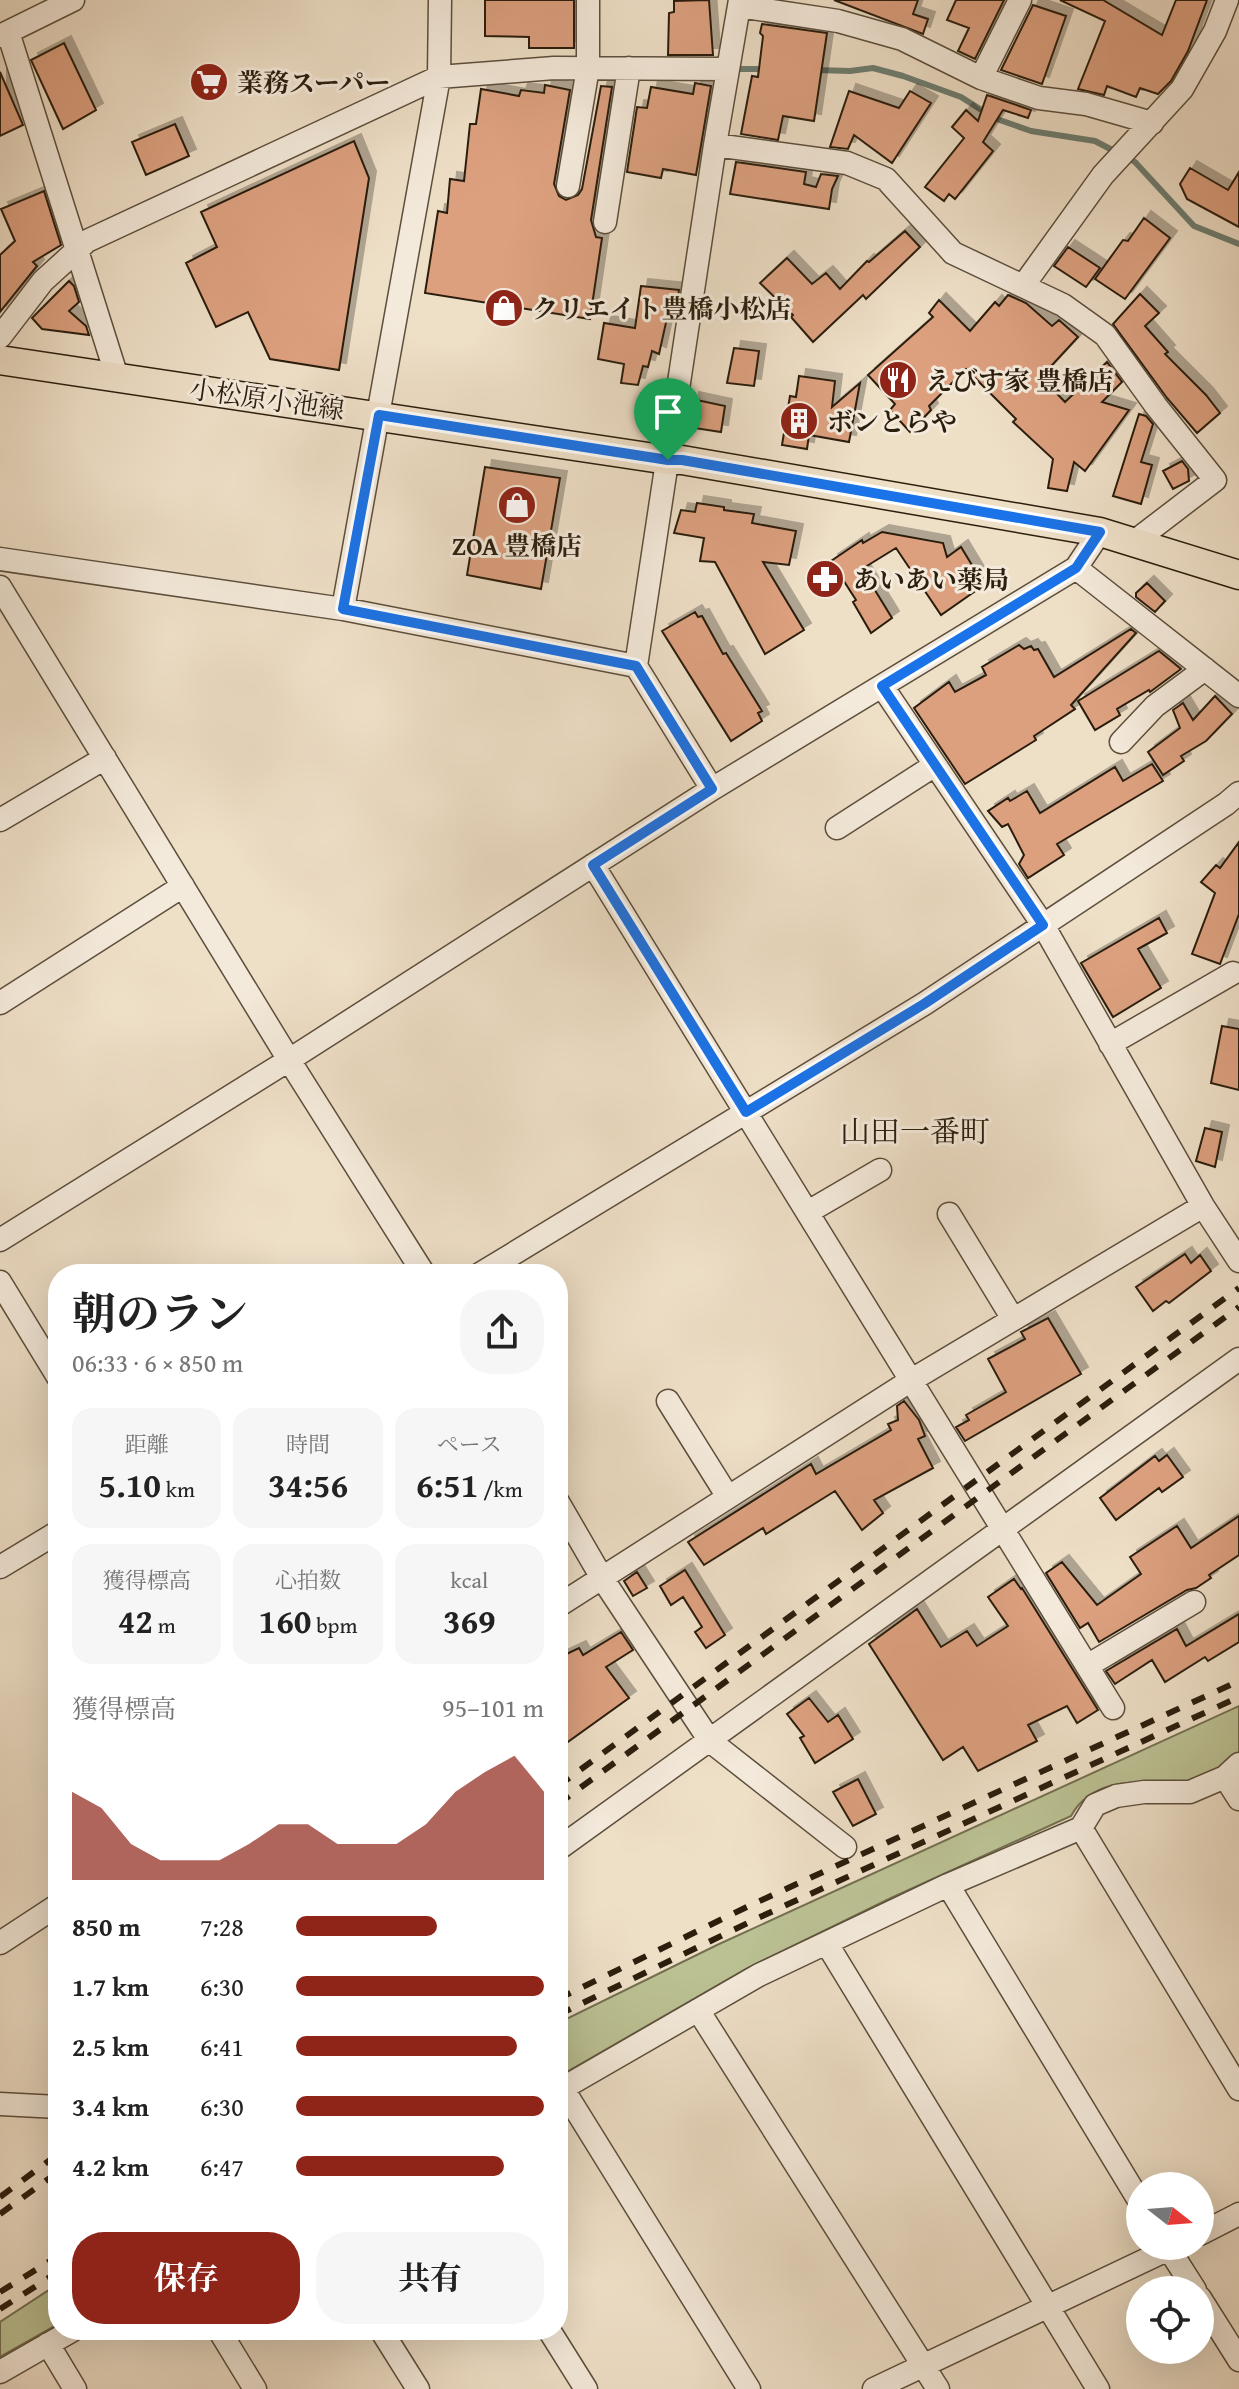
<!DOCTYPE html>
<html lang="ja">
<head>
<meta charset="utf-8">
<style>
  :root { --surface:#fff; --page:#f6f6f6; --text:#222; --muted:#767676; --accent:#8f2418 }
  body { margin:0; font-family:"Gentium Book Plus","Noto Serif JP",serif; background:var(--page); color:var(--text); height:100vh; display:flex; flex-direction:column; font-size:30px; white-space:nowrap }
  * { box-sizing:border-box; margin:0 }
  p { font-size:26px; color:var(--muted) }
  .icon { flex:none; width:44px; height:44px; fill:none; stroke:currentColor; stroke-width:2; stroke-linecap:round; stroke-linejoin:round }
  .map { position:relative; flex:1; overflow:hidden }
  .details { position:absolute; left:48px; top:1264px; width:520px; height:1076px; display:flex; flex-direction:column; background:var(--surface); border-radius:32px; box-shadow:0 8px 32px #0002 }
  .details>* { flex:none }
  .needle { width:52px; rotate:107deg }
  .controls { position:absolute; left:1126px; top:2172px; display:grid; gap:16px }
  .controls a { display:grid; place-items:center; width:88px; height:88px; border-radius:50%; background:var(--surface); box-shadow:0 8px 32px #0002; font-size:40px }
  .pin { position:absolute; display:grid; place-items:center; width:68px; height:68px; color:#fff; margin:-82px -34px; border-radius:50% 50% 50% 0; rotate:-45deg; box-shadow:0 0 8px #0007 }
  .pin .icon { rotate:45deg }
  .round { display:grid; place-items:center; flex:none; width:84px; height:84px; border-radius:32px; background:var(--page) }
  .head { display:flex; align-items:center; justify-content:space-between; height:136px; padding:0 24px }
  h1 { font-size:44px; font-weight:700; line-height:60px }
  .stats { display:grid; grid-template-columns:repeat(3,1fr); gap:12px; height:136px; padding:8px 24px }
  .stats div { display:grid; align-content:center; border-radius:20px; background:var(--page); text-align:center }
  .stats b { font-size:34px; font-weight:700 }
  .stats small { font-size:22px; font-weight:400 }
  .stats p { font-size:22px }
  .chart { height:224px; padding:16px 24px }
  .chart p { display:flex; justify-content:space-between }
  .chart svg { width:100%; height:144px; margin-top:8px; fill:var(--accent); opacity:.7 }
  .button { display:flex; gap:16px; margin-top:auto; padding:16px 24px }
  .button a { flex:1; height:92px; border-radius:32px; background:var(--accent); color:#fff; font-size:32px; font-weight:700; line-height:92px; text-align:center }
  .button a+a { background:var(--page); color:var(--text) }
  ul { padding:0 24px; list-style:none; font-size:26px }
  li { display:grid; grid-template-columns:128px 96px 1fr; align-items:center; height:60px }
  li i { height:20px; border-radius:10px; background:var(--accent) }
  .map>svg:first-child { display:block }
</style>
</head>
<body>
<div class="map">
<svg width="1239" height="2389" viewBox="0 0 1239 2389">
  <defs>
    <filter id="shadow"><feDropShadow dx="7" dy="-7" stdDeviation="0" flood-color="#0004"/></filter>
  </defs>
  <rect width="100%" height="100%" fill="#eedfc7"/>
  <filter id="stains"><feTurbulence type="fractalNoise" baseFrequency=".0025" numOctaves="4"/><feColorMatrix values="0 0 0 0 .2 0 0 0 0 .09 0 0 0 0 .02 0 0 0 .5 -.17"/></filter>
  <radialGradient id="worn" r=".72"><stop offset=".6" stop-color="#630" stop-opacity="0"/><stop offset="1" stop-color="#630" stop-opacity=".3"/></radialGradient>
  <path fill="#bbc193" stroke="#737050" stroke-width="2" d="M1239 1706V1752C1226 1766 1209 1778 1191 1782 1183 1784 1174 1782 1166 1782 1130 1781 1090 1781 1071 1816L891 1898 746 1969 558 2077V2023L717 1945Z
    M58 2284V2324L0 2357V2322Z"/>
  <g fill="none" stroke-linecap="round" stroke-linejoin="round">
    <path stroke="#6d7d71" stroke-width="6" d="M732 69H765
      M816 70 850 71 873 68 903 76 961 97 994 118 1031 131 1095 141 1116 152
      M1126 157 1135 162 1194 226 1239 244"/>
  </g>
  <path fill="#dca07f" stroke="#2b1e0d" stroke-width="2" filter="url(#shadow)" d="M485 0H574V48H529V37L485 36Z
    M709 0 713 55H668L669 13 674 12V1Z
    M834 0H918L913 14 928 19 923 34Z
    M956 0H1004L975 59 958 51 969 28 947 20Z
    M1060 0H1103L1162 35 1176 0H1207L1188 51 1171 81 1158 94 1140 88 1136 97 1107 86 1104 95 1078 89 1105 21Z
    M1033 5 1066 16 1042 84 1001 70Z
    M762 24 827 33 814 121 783 116 778 140 741 134 752 76 758 77 763 36 760 33Z
    M64 43 96 110 63 129 31 60Z
    M0 72 23 125 0 136Z
    M695 83 711 86 696 175 663 169 661 178 627 172 637 107 647 108 651 87 693 94Z
    M545 85 570 90 554 184 559 196 566 200 578 195 582 189 601 86 612 87 591 220 596 237 602 238 590 319 425 293 438 211 447 213 450 179 464 181 470 124H476L481 89 519 96 521 90 544 93Z
    M849 91 899 108 910 91 931 103 892 163 854 135 848 149 830 147Z
    M987 95 1031 110 1028 118 1003 110 983 142 993 151 955 199 949 194 944 201 925 187 964 138 952 127 966 110 978 121Z
    M175 124 189 156 146 175 132 142Z
    M354 141 369 178 339 370 270 359 248 312 216 327 186 263 217 247 201 212Z
    M736 162 806 172 804 184 816 187 821 174 838 176 832 189 829 209 730 194Z
    M1190 168 1228 190 1239 172V227L1187 199 1180 184Z
    M44 191 61 245 33 262 37 266 0 312V255L15 241 1 209Z
    M1144 218 1170 238 1125 299 1095 279 1123 240 1128 241Z
    M905 231 920 247 866 299 863 295 813 342 791 317 793 315 760 283 787 258 812 284 826 273 840 289 867 261 869 262Z
    M1068 247 1100 268 1086 287 1054 266Z
    M69 281 74 286 79 302 69 311 86 326 89 335 42 329 32 318Z
    M641 286 679 290 676 310 669 309 659 354 652 351 648 367 643 366 638 385 621 383 624 364 598 359 604 323 635 328Z
    M1140 294 1159 313 1145 326 1168 352 1165 354 1206 395 1220 413 1197 433 1167 398 1113 324Z
    M1008 295 1026 303 1052 326 1059 320 1078 337 1041 377 1065 402 1107 362 1122 382 1102 402 1129 410 1085 471 1074 462 1067 491 1048 488 1053 459 1013 422 1016 419 966 369 929 406 931 410 910 432 890 410 895 404 868 375 933 317 929 313 939 300 970 331 995 302 999 306Z
    M734 348 759 351 754 386 727 383Z
    M799 376 835 381 832 407 860 383 849 442 809 435 807 449 782 445 790 396 796 397Z
    M692 399 725 406 721 432 688 427Z
    M1139 414 1146 416 1153 424 1141 462 1152 465 1141 504 1113 496Z
    M1182 461 1188 469 1189 481 1173 489 1163 471Z
    M485 467 560 478 541 589 467 575Z
    M697 503 724 507V510L754 514 752 523 796 531 789 565 763 562 804 630 765 654 715 562 700 561 704 538 674 533 681 510 695 512Z
    M882 532 943 543 947 557 961 547 984 585 941 615 896 548 862 569 892 618 871 633 853 602 856 600 831 561 862 540 863 543Z
    M1147 583 1165 601 1155 612 1136 597V593Z
    M695 612 698 617 702 616 723 654 726 653 762 711 758 713 762 721 731 741 662 631Z
    M1131 629 1136 633 1071 705 1075 709 1034 736 1036 740 965 784 914 708 949 682 955 692 986 675 982 667 1019 645 1024 649 1031 646 1034 650 1038 649 1054 677Z
    M1159 651 1181 669 1150 692 1149 690 1117 709 1120 715 1095 730 1078 701Z
    M1215 696 1232 714 1206 741 1181 756 1184 761 1163 775 1148 752 1180 728 1173 710 1183 703 1193 720Z
    M1152 764 1163 781 1057 844 1064 855 1028 878 1019 864 1024 855 1008 824 1002 827 988 811 1008 798 1010 801 1027 791 1040 813 1115 767 1123 781Z
    M1239 842V914L1220 964 1192 954 1215 893 1201 882 1216 865 1220 868Z
    M1159 918 1167 933 1138 949 1161 988 1113 1017 1081 963Z
    M1222 1026 1239 1029V1090L1211 1083Z
    M1205 1128 1222 1132 1215 1167 1196 1161Z
    M1185 1254 1191 1263 1200 1255 1211 1271 1169 1303 1166 1301 1153 1311 1136 1287Z
    M1048 1318 1081 1374 965 1441 956 1427 969 1420 966 1415 1006 1392 988 1359 1025 1339 1021 1332Z
    M904 1401 919 1420 925 1436 918 1439 933 1468 874 1500 883 1513 862 1530 835 1491 766 1534 763 1528 704 1565 688 1542 811 1464 816 1474 891 1430 888 1424 898 1420 897 1406Z
    M1167 1455 1183 1477 1162 1492 1159 1488 1116 1520 1100 1498 1155 1456 1159 1461Z
    M1239 1516V1555L1209 1575 1211 1578 1196 1588 1187 1590 1099 1642 1088 1623 1080 1628 1046 1573 1062 1562 1097 1605 1141 1574 1130 1557 1177 1526 1191 1548Z
    M685 1570 725 1635 706 1648 695 1632 702 1627 683 1597 671 1605 660 1586Z
    M637 1572 647 1588 633 1596 624 1581Z
    M1014 1579 1021 1589 1022 1588 1098 1710 1077 1723 1067 1706 1028 1725 1037 1741 978 1771 963 1747 943 1760 869 1644 917 1609 941 1647 967 1631 977 1646 1008 1626 988 1597Z
    M1239 1614V1642L1208 1661 1205 1657 1165 1682 1152 1660 1115 1684 1106 1671 1177 1629 1186 1646Z
    M621 1632 633 1650 606 1667 629 1698 558 1749V1658L579 1648 583 1655Z
    M809 1698 828 1722 838 1715 853 1739 815 1763 800 1738 804 1736 787 1714Z
    M858 1779 876 1814 853 1826 833 1792Z"/>
  <g fill="none" stroke-linecap="round" stroke-linejoin="round">
    <g stroke="#5c4e3c" stroke-width="25">
      <path id="minor" d="M739 6 838 21 902 39 981 78 1039 98 1086 104 1152 123
        M8 32 117 377
        M0 36 73 0
        M981 78 1020 0
        M715 145 847 163 886 179 953 253 1063 305 1105 335 1156 406 1215 480 1134 542
        M568 186 588 68V0
        M605 222 629 68
        M1023 286 1103 175 1182 89 1215 31 1227 0
        M0 337 43 281 87 241 439 77 554 68 728 69
        M0 559 343 609 636 666 712 789
        M1076 568 1239 696
        M0 587 289 1060 424 1274
        M343 609 439 77 440 0
        M636 666 715 145 740 0
        M882 686 1043 925 1203 1206 1239 1261
        M1121 742 1155 706 1205 669
        M0 820 105 758
        M837 828 935 765
        M593 865 1113 1708
        M0 1003 183 886
        M1110 1044 1233 973
        M808 1212 880 1170
        M949 1214 1013 1319
        M0 1240 289 1060 712 789 1076 568 1100 532
        M480 1274 924 1004 1226 804 1239 793
        M0 1282 58 1377
        M668 1401 728 1497
        M558 1502 602 1578 710 1741 845 1847
        M0 1567 58 1532
        M558 1606 910 1381 1203 1206
        M1087 1666 1194 1602
        M1225 1777 1239 1799
        M1081 1828 1239 2089
        M558 1849 1239 1359
        M948 1885 1140 2202
        M0 1943 58 1905
        M827 1944 1098 2389
        M698 2010 938 2389
        M563 2089 749 2389
        M558 2091 759 1975 948 1885 1081 1828 1095 1805 1116 1796 1144 1792H1190L1225 1777 1239 1764
        M0 2104 58 2107
        M1200 2234 1239 2214
        M1167 2246 1195 2290
        M1200 2298 1239 2360
        M219 2330 255 2389
        M381 2330 418 2389
        M549 2330 586 2389
        M48 2344 75 2389
        M0 2372 73 2330
        M874 2389 1175 2246"/>
    </g>
    <g stroke="#2b1e0d" stroke-width="31">
      <path id="major" d="M0 360 668 460H682L1100 532 1239 575"/>
    </g>
    <use href="#minor" stroke="#f4eadb" stroke-width="22"/>
    <use href="#major" stroke="#eedfc7" stroke-width="28"/>
    <path stroke="#2b1e0d" stroke-width="6" stroke-dasharray="14 14" stroke-linecap="butt" d="M558 1786 1239 1288
      M558 1804 1239 1307
      M558 1999 751 1905 1239 1681
      M558 2015 758 1918 1239 1697
      M0 2197 58 2154
      M0 2214 58 2172
      M0 2292 58 2256
      M0 2309 58 2272"/>
  </g>
  <g fill="none" stroke-linecap="round" stroke-linejoin="round">
    <g stroke="#fff" stroke-width="16">
      <path id="route" d="M379 415 668 460H682L1100 532 1076 568 882 686 1043 925 924 1004 746 1112 593 865 712 789 636 666 343 609Z"/>
    </g>
    <use href="#route" stroke="#1a73e8" stroke-width="10"/>
  </g>
  <defs>
    <g id="supermarket-disc" transform="scale(2)"><circle r="9.5" fill="#8f2418" stroke="#f4eadb"/><path d="M-6-5.5h2.5l.6 2H6L4.5 2H-2.5L-4.4-4H-6ZM-1.5 3.2a1.3 1.3 0 1 0 .1 0ZM3 3.2a1.3 1.3 0 1 0 .1 0Z" fill="#fff"/></g>
    <g id="shop-disc" transform="scale(2)"><circle r="9.5" fill="#8f2418" stroke="#f4eadb"/><path d="M-5-2.5h2.3a2.7 3.5 0 0 1 5.4 0H5L5.5 6h-11ZM-1.5-2.5h3a1.5 2.3 0 0 0-3 0Z" fill="#fff"/></g>
    <g id="restaurant-disc" transform="scale(2)"><circle r="9.5" fill="#8f2418" stroke="#f4eadb"/><path d="M-5-6h1v4h1v-4h1v4h1v-4h1v5L-1.5 .5V6h-2V.5L-5-1ZM5-6V6H3V1.5H1.5Q1.5-4 5-6Z" fill="#fff"/></g>
    <g id="building-disc" transform="scale(2)"><circle r="9.5" fill="#8f2418" stroke="#f4eadb"/><path d="M-4-6H4V6H1V3H-1V6H-4ZM-2.5-4.3h1.7v1.8h-1.7ZM.8-4.3h1.7v1.8H.8ZM-2.5-1h1.7V.8h-1.7ZM.8-1h1.7V.8H.8Z" fill="#fff"/></g>
    <g id="pharmacy-disc" transform="scale(2)"><circle r="9.5" fill="#8f2418" stroke="#f4eadb"/><path d="M-2-6h4v4h4v4h-4v4h-4v-4h-4v-4h4Z" fill="#fff"/></g>
  </defs>
  <g fill-rule="evenodd">
    <use href="#supermarket-disc" x="209" y="82"/>
    <use href="#shop-disc" x="504" y="308"/>
    <use href="#restaurant-disc" x="898" y="380"/>
    <use href="#building-disc" x="799" y="421"/>
    <use href="#shop-disc" x="517" y="505"/>
    <use href="#pharmacy-disc" x="825" y="579"/>
  </g>
  <g text-anchor="middle" dominant-baseline="central" stroke-width="6" stroke-linejoin="round" paint-order="stroke">
    <g font-size="26" font-weight="bold" fill="#2b1e0d" stroke="#f4eadb" text-anchor="start">
      <text x="237" y="82">業務スーパー</text>
      <text x="532" y="308">クリエイト豊橋小松店</text>
      <text x="926" y="380">えびす家 豊橋店</text>
      <text x="827" y="421">ボンとらや</text>
      <text x="517" y="545" text-anchor="middle">ZOA 豊橋店</text>
      <text x="853" y="579">あいあい薬局</text>
    </g>
    <g font-size="26" fill="#2b1e0d" stroke="#f4eadb">
      <text transform="translate(267 399) rotate(8)">小松原小池線</text>
    </g>
    <g font-size="30" fill="#2b1e0d" stroke="#f4eadb">
      <text x="915" y="1131">山田一番町</text>
    </g>
  </g>
  <rect width="100%" height="100%" filter="url(#stains)"/>
  <rect width="100%" height="100%" fill="url(#worn)"/>
</svg>
<div class="controls">
<a><svg class="needle" viewBox="-14 -14 28 28"><path d="M0-13l5 13h-10z" fill="#e53935"/><path d="M0 13l5-13h-10z" fill="#767676"/></svg></a>
<a><svg class="icon" aria-label="locate" viewBox="0 0 24 24"><circle cx="12" cy="12" r="6"/><path d="M12 2v4M12 18v4M2 12h4M18 12h4"/></svg></a>
</div>
<div class="pin" style="left:668px;top:460px;background:#1e9e55"><svg class="icon" aria-label="arrive" viewBox="0 0 24 24"><path d="M6 21V4h12l-3 4 3 4H6"/></svg></div>
<section class="details">
<div class="head"><div><h1>朝のラン</h1><p>06:33 · 6 × 850 m</p></div><a class="round"><svg class="icon" aria-label="share" viewBox="0 0 24 24"><path d="M12 15V3M7 8l5-5 5 5M5 13v7h14v-7"/></svg></a></div>
<div class="stats">
<div><p>距離</p><b>5.10<small> km</small></b></div>
<div><p>時間</p><b>34:56</b></div>
<div><p>ペース</p><b>6:51<small> /km</small></b></div>
</div>
<div class="stats">
<div><p>獲得標高</p><b>42<small> m</small></b></div>
<div><p>心拍数</p><b>160<small> bpm</small></b></div>
<div><p>kcal</p><b>369</b></div>
</div>
<div class="chart"><p><span>獲得標高</span>95–101 m</p>
<svg viewBox="0 0 160 44" preserveAspectRatio="none"><path d="M0 44V17L10 22L20 33L30 38L40 38L50 38L60 33L70 27L80 27L90 33L100 33L110 33L120 27L130 17L140 11L150 6L160 17V44z"/></svg>
</div>
<ul>
<li><b>850 m</b>7:28<i style="width:57%"></i></li>
<li><b>1.7 km</b>6:30<i style="width:100%"></i></li>
<li><b>2.5 km</b>6:41<i style="width:89%"></i></li>
<li><b>3.4 km</b>6:30<i style="width:100%"></i></li>
<li><b>4.2 km</b>6:47<i style="width:84%"></i></li>
</ul>
<div class="button"><a>保存</a><a>共有</a></div>
</section>
</div>
</body>
</html>
